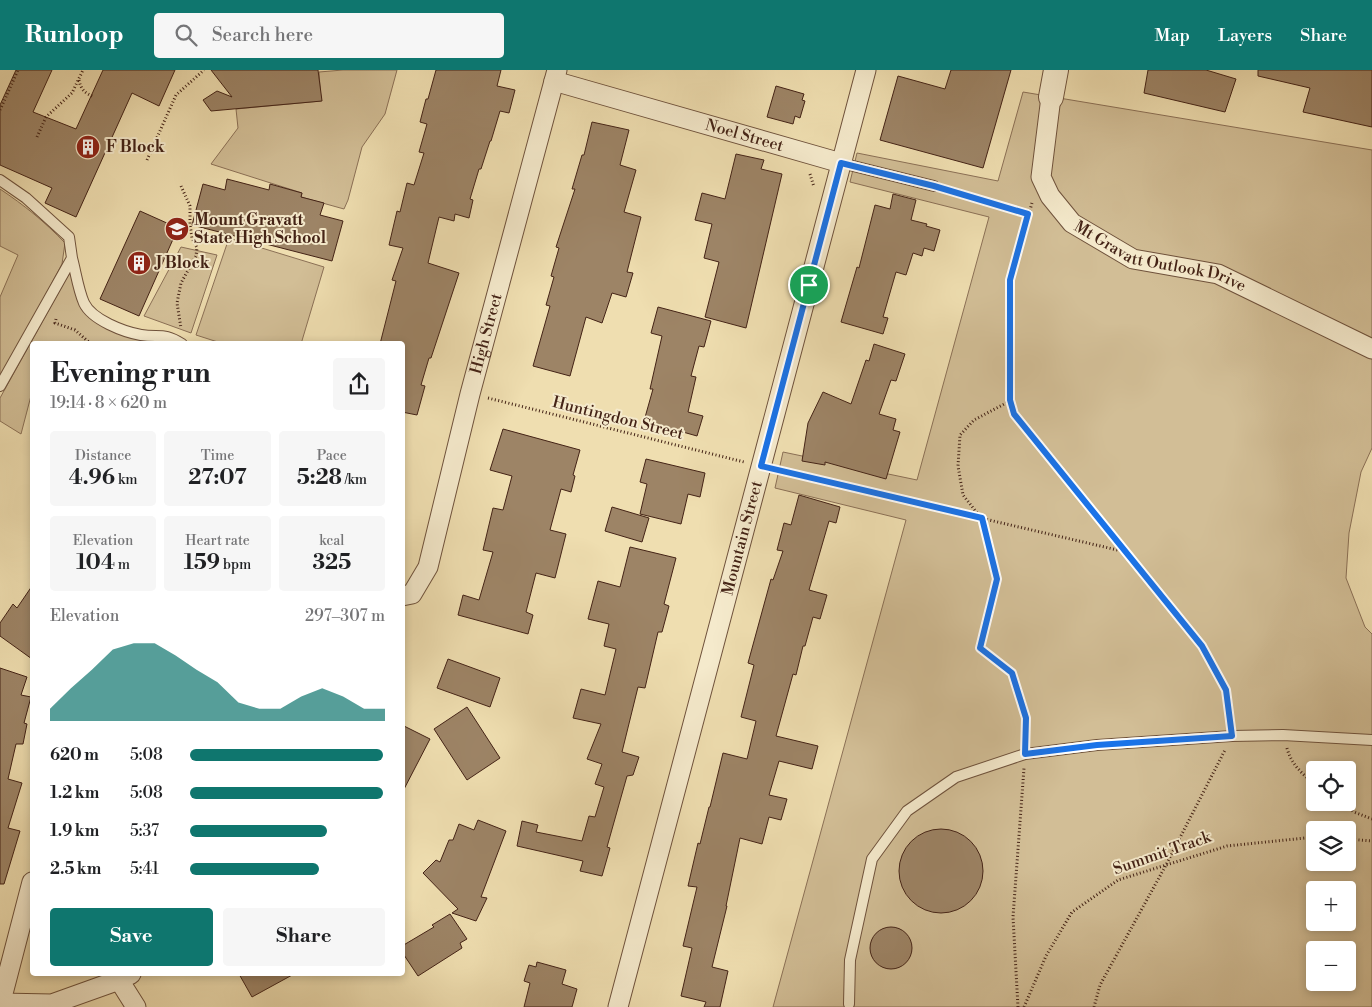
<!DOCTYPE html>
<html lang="en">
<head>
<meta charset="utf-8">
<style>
  :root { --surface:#fff; --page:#f6f6f6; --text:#202124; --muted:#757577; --accent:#0f766e }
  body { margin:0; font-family:"Libre Bodoni",serif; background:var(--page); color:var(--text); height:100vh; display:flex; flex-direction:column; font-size:19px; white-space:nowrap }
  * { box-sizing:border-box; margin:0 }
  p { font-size:16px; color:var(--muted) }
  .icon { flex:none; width:28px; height:28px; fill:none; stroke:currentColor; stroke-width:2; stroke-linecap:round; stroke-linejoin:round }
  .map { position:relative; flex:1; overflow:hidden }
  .side { position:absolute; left:30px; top:271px; width:375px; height:635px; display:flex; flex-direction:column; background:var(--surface); border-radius:5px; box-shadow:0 2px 8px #0003 }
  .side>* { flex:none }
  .tools { position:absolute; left:1306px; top:691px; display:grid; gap:10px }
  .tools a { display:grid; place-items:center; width:50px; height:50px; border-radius:5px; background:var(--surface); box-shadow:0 2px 8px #0003; font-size:25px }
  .pin { position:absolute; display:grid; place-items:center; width:42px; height:42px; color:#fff; margin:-21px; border:2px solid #fff; border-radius:50%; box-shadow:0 1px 5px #0007 }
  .round { display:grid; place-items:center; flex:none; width:52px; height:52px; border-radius:5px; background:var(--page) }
  .overview { display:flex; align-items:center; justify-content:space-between; height:85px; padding:0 20px }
  h1 { font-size:28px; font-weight:800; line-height:38px }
  .metrics { display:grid; grid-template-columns:repeat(3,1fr); gap:8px; height:85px; padding:5px 20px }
  .metrics div { display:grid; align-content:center; border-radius:5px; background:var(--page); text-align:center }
  .metrics b { font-size:21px; font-weight:800 }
  .metrics small { font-size:14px; font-weight:400 }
  .metrics p { font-size:14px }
  .chart { height:140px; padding:10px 20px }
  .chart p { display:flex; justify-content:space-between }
  .chart svg { width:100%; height:90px; margin-top:5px; fill:var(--accent); opacity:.7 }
  .primary-button { display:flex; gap:10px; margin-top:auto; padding:10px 20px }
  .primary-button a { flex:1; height:58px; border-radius:5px; background:var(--accent); color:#fff; font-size:20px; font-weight:800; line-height:58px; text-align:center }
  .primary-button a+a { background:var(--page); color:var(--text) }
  ul { padding:0 20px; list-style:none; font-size:16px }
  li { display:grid; grid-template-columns:80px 60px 1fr; align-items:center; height:38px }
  li i { height:12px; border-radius:6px; background:var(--accent) }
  header { display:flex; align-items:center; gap:30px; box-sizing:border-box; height:70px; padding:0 25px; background:var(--accent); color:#fff }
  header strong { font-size:24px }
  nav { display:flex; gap:28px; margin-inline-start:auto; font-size:18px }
  .search { width:350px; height:45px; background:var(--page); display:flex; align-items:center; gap:12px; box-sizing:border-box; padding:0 18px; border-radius:5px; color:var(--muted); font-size:19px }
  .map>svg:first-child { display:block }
</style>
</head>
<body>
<header>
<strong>Runloop</strong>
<div class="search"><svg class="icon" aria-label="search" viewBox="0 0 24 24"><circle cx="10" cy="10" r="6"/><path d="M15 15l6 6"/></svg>Search here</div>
<nav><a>Map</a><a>Layers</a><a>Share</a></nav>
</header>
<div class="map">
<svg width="1372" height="937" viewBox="0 0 1372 937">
  <rect width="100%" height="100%" fill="#efdeb0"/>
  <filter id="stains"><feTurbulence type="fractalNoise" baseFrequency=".004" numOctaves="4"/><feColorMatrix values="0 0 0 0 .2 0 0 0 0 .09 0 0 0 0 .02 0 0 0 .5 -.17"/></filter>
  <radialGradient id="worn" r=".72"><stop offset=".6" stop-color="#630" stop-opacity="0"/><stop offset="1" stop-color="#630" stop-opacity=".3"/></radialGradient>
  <path fill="#d2be96" stroke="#8b7056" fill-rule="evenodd" d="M343 0H397L385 44 362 77 348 130 344 139 301 127 302 123 211 94 238 58 236 39 321 31 319 2Z
    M1023 22 1372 80V378L1361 402 1349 463 1346 508 1365 557 1372 564V937H773L906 450 775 418 783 382 917 410 989 147 850 112 857 83 998 111ZM1315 700H1348V732H1315ZM1315 760H1348V792H1315ZM1315 820H1348V852H1315ZM1315 880H1348V912H1315Z
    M0 119C24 135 45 152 65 173L62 194 0 310V227L18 185 0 176Z
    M229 168 324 197 301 274H224L196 265Z
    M181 177 217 185 191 263 144 246Z
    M71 200 98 253 166 268 176 274H32V322L21 364 0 351V328Z"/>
  <path fill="#9d8466" stroke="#442316" d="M16 0H52L33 42 76 59 103 0H175L159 36 132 23 76 147 45 133 52 118 0 95V35Z
    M211 0H318L322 31 211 41 203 30 217 21 232 27Z
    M436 0H501L497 16 515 20 509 43 500 41 491 71H490L481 99H479L470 129 473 130 469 148 455 144 454 151 439 147 428 193 459 203 431 288H429L421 315 425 316 417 345 402 342V274H380L396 211 392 210 403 178 389 175 397 141 400 142 407 113 414 115 424 83 419 82 427 54 420 52 426 29H428Z
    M951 0H1011L983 98 880 70 898 6 945 19Z
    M1148 0H1206L1236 9 1225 42 1144 23Z
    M1258 0H1372V57L1303 42 1310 18 1258 6Z
    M776 16 804 24 802 30 805 31 800 48 795 46 793 54 767 47Z
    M592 52 629 60 620 95 636 100 624 142 641 147 627 202 633 203 626 227 612 223 602 253 586 247 570 306 533 296 550 236 546 235 554 207 551 206 559 178 556 177 575 119H572L582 85H584Z
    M736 84 764 90 761 99 782 104 746 258 705 247 719 192 704 188 712 154 695 150 702 123 725 129Z
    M227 109 269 120 270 114 302 123 301 127 324 133 320 145 343 151 332 191 192 155 203 114 225 120Z
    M893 124 916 130 911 150 927 154 926 156 940 160 934 181 924 178 922 186 913 183 906 205 896 202 883 247 888 248 883 264 841 252 857 197 859 198 875 135 890 139Z
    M140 141 178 158 139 246 100 229Z
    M658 237 711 251 704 277 699 276 691 306 696 307 688 342 703 346 697 366 644 351 653 319H650L662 266 651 263Z
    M874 274 905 284 896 311 891 310 879 344 896 349 893 360 900 362 886 409 825 392V395L802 391 808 353 823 322 851 334 866 290 869 291Z
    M503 359 580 380 573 405 575 406 571 422 561 419 550 460 566 464 555 508 536 503 526 542 533 545 528 564 458 545 463 525 479 530 493 482 483 480 493 438 503 440 512 406 490 400Z
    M646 389 705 403 700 427 688 424 681 454 640 444 647 414 640 412Z
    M799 425 840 437 836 453 829 451 809 520 827 525 820 549 813 547 805 576H803L796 605 793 604 776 666 818 676 812 699 779 691 769 725 787 729 781 750 769 747 762 774 740 768 726 836H727L712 897 728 901 720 937H704L706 932 681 926 692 878 683 876 697 817 688 816 698 773 700 774 709 737H710L723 683 747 689 756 651 741 647 754 595 748 593 771 509 773 510 783 481 777 480 784 453 791 455Z
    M612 437 649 448 642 472 605 461Z
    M630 477 676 488 664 534 669 536 662 562H658L645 618 638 617 622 682 639 687 633 705 627 706 607 777 610 778 602 806 580 801 583 791 517 776 522 751 538 755 536 762 582 771 589 746 595 747 604 717 595 714 602 694 587 689 601 654 573 648 581 619 605 625 616 579 604 576 609 554 588 549 598 511 620 517Z
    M32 516V589L0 566V553L13 534 17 538Z
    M448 589 500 608 490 637 437 618Z
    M0 598 27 607 21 625 31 627 24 653 27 654 23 674H16L8 709 22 713 8 758 20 761 4 814H0Z
    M467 637 500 688 467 710 434 659Z
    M402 655 430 669 402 723Z
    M478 750 506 761 481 827 487 828 476 851 452 843 458 839 423 803 436 790 440 792 449 770H453L459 754 474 760Z
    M899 801a42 42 0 1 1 84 0a42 42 0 1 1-84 0Z
    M450 844 467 869 460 873 462 878 418 906 402 882V876L434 857 432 855Z
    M870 878a21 21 0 1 1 42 0a21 21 0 1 1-42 0Z
    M537 892 566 900 562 914 577 919 572 937H524L530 913 524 911 529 895 536 897Z
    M239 904H294L252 927Z"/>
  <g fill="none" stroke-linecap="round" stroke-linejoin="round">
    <g stroke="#6f523c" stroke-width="12">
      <path id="service" d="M841 93 934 116
        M0 110 26 128 69 167 72 188 0 316
        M72 188C76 203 78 219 84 233 92 250 124 262 141 265 159 268 164 262 182 274
        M849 934 850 890 872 789 907 741 956 707 1025 684 1097 675 1232 666 1283 665 1372 670"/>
    </g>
    <g stroke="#6f523c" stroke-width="21">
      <g id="minor">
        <path id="s1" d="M554 11 841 93"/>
        <path id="s2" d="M1051 27 1041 107 1050 126 1072 153 1133 189 1218 204 1372 279"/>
        <path id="s3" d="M402 526 412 524 428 497 470 324 557 0"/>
        <path d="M119 910 136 937"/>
        <path d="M0 933 52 934 119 910 131 904"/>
        <path d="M0 935 32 812"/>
        <path id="s4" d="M618 937 866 0"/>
      </g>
    </g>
    <g stroke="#6f523c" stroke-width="26">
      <path id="tertiary" d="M1051 27 1056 0"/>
    </g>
    <path stroke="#442316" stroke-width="3" stroke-dasharray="1 2.5" stroke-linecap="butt" d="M79 10C81 20 85 23 94 27
      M0 40 18 0
      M37 67 46 47 72 23 83 0
      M147 90 176 25 204 0
      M810 104 814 117
      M181 116 190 136V154L192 168 197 178 196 186 181 213 177 233 181 258
      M947 120 1028 144
      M1032 133 1010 210V331L1014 344 1202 576 1226 620 1230 653
      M56 249 55 253 75 260 91 274
      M488 328 744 392
      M1010 331 974 350 960 365 958 396 963 425 981 448 997 509 980 578 1012 603 1026 648V669
      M779 401 1126 482
      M1287 678C1291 694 1302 704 1315 714
      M1341 732 1354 742 1372 749
      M1348 769 1372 771
      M1018 937 1013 847 1024 698
      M1024 937 1046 886 1072 842 1118 810 1227 776 1315 767
      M1094 937 1100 915 1166 795 1225 680"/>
    <use href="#service" stroke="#f5eacc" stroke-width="10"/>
    <use href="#minor" stroke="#f5eacc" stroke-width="19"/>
    <use href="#tertiary" stroke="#f5eacc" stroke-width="24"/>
  </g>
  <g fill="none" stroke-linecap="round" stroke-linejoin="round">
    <g stroke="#fff" stroke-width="10">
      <path id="route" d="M841 93 934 116 1028 144 1010 210V330L1014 344 1202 576 1226 620 1232 666 1097 675 1025 684 1026 648 1012 603 980 578 997 509 982 448 761 396Z"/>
    </g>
    <use href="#route" stroke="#1a73e8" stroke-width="6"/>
  </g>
  <defs>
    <g id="building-disc" transform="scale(1.25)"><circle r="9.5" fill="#8f2418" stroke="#f5eacc"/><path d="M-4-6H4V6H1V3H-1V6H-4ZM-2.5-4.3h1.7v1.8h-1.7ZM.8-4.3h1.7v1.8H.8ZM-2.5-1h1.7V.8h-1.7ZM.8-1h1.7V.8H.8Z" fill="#fff"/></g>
    <g id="school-disc" transform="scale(1.25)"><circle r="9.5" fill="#8f2418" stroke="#f5eacc"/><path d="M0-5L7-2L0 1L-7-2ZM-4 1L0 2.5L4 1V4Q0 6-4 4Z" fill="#fff"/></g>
  </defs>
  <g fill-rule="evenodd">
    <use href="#building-disc" x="88" y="77"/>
    <use href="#school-disc" x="177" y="159"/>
    <use href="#building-disc" x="139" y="193"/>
  </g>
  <g text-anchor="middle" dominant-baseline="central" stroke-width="4" stroke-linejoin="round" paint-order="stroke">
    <g font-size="16" fill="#442316" stroke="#f5eacc">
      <text stroke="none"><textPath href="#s1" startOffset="198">Noel Street</textPath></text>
      <text stroke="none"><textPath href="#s2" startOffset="232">Mt Gravatt Outlook Drive</textPath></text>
      <text stroke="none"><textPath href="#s3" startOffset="282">High Street</textPath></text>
      <text transform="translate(618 348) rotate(14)">Huntingdon Street</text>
      <text stroke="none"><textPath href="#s4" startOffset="485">Mountain Street</textPath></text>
      <text transform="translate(1162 783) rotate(-19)">Summit Track</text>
    </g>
    <g font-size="16" font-weight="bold" fill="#442316" stroke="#f5eacc" text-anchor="start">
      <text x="106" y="77">F Block</text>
      <text x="194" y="150">Mount Gravatt<tspan x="194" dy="18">State High School</tspan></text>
      <text x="156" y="193">J Block</text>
    </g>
  </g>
  <rect width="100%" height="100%" filter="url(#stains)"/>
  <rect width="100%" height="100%" fill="url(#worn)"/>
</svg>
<div class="tools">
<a><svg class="icon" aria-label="locate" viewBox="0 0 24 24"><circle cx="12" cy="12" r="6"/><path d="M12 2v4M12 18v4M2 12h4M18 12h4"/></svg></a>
<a><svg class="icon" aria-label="layers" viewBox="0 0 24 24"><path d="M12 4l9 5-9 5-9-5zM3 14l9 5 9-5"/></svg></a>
<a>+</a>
<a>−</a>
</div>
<div class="pin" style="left:809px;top:215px;background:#1e9e55"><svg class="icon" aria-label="arrive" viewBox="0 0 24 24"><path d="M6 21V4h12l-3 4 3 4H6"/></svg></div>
<section class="side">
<div class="overview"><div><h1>Evening run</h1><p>19:14 · 8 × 620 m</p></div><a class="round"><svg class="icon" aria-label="share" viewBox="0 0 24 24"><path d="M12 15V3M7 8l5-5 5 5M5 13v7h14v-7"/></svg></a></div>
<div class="metrics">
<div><p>Distance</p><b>4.96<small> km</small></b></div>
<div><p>Time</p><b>27:07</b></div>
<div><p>Pace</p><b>5:28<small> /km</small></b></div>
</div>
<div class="metrics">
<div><p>Elevation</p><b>104<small> m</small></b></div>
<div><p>Heart rate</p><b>159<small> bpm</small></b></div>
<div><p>kcal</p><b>325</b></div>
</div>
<div class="chart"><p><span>Elevation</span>297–307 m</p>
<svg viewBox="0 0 160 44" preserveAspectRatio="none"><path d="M0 44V38L10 28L20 19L30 9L40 6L50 6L60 12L70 19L80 25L90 35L100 38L110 38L120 32L130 28L140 32L150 38L160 38V44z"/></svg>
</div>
<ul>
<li><b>620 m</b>5:08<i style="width:99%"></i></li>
<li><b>1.2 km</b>5:08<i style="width:99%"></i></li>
<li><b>1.9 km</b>5:37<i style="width:70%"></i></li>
<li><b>2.5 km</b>5:41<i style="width:66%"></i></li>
</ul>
<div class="primary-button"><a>Save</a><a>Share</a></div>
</section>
</div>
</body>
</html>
